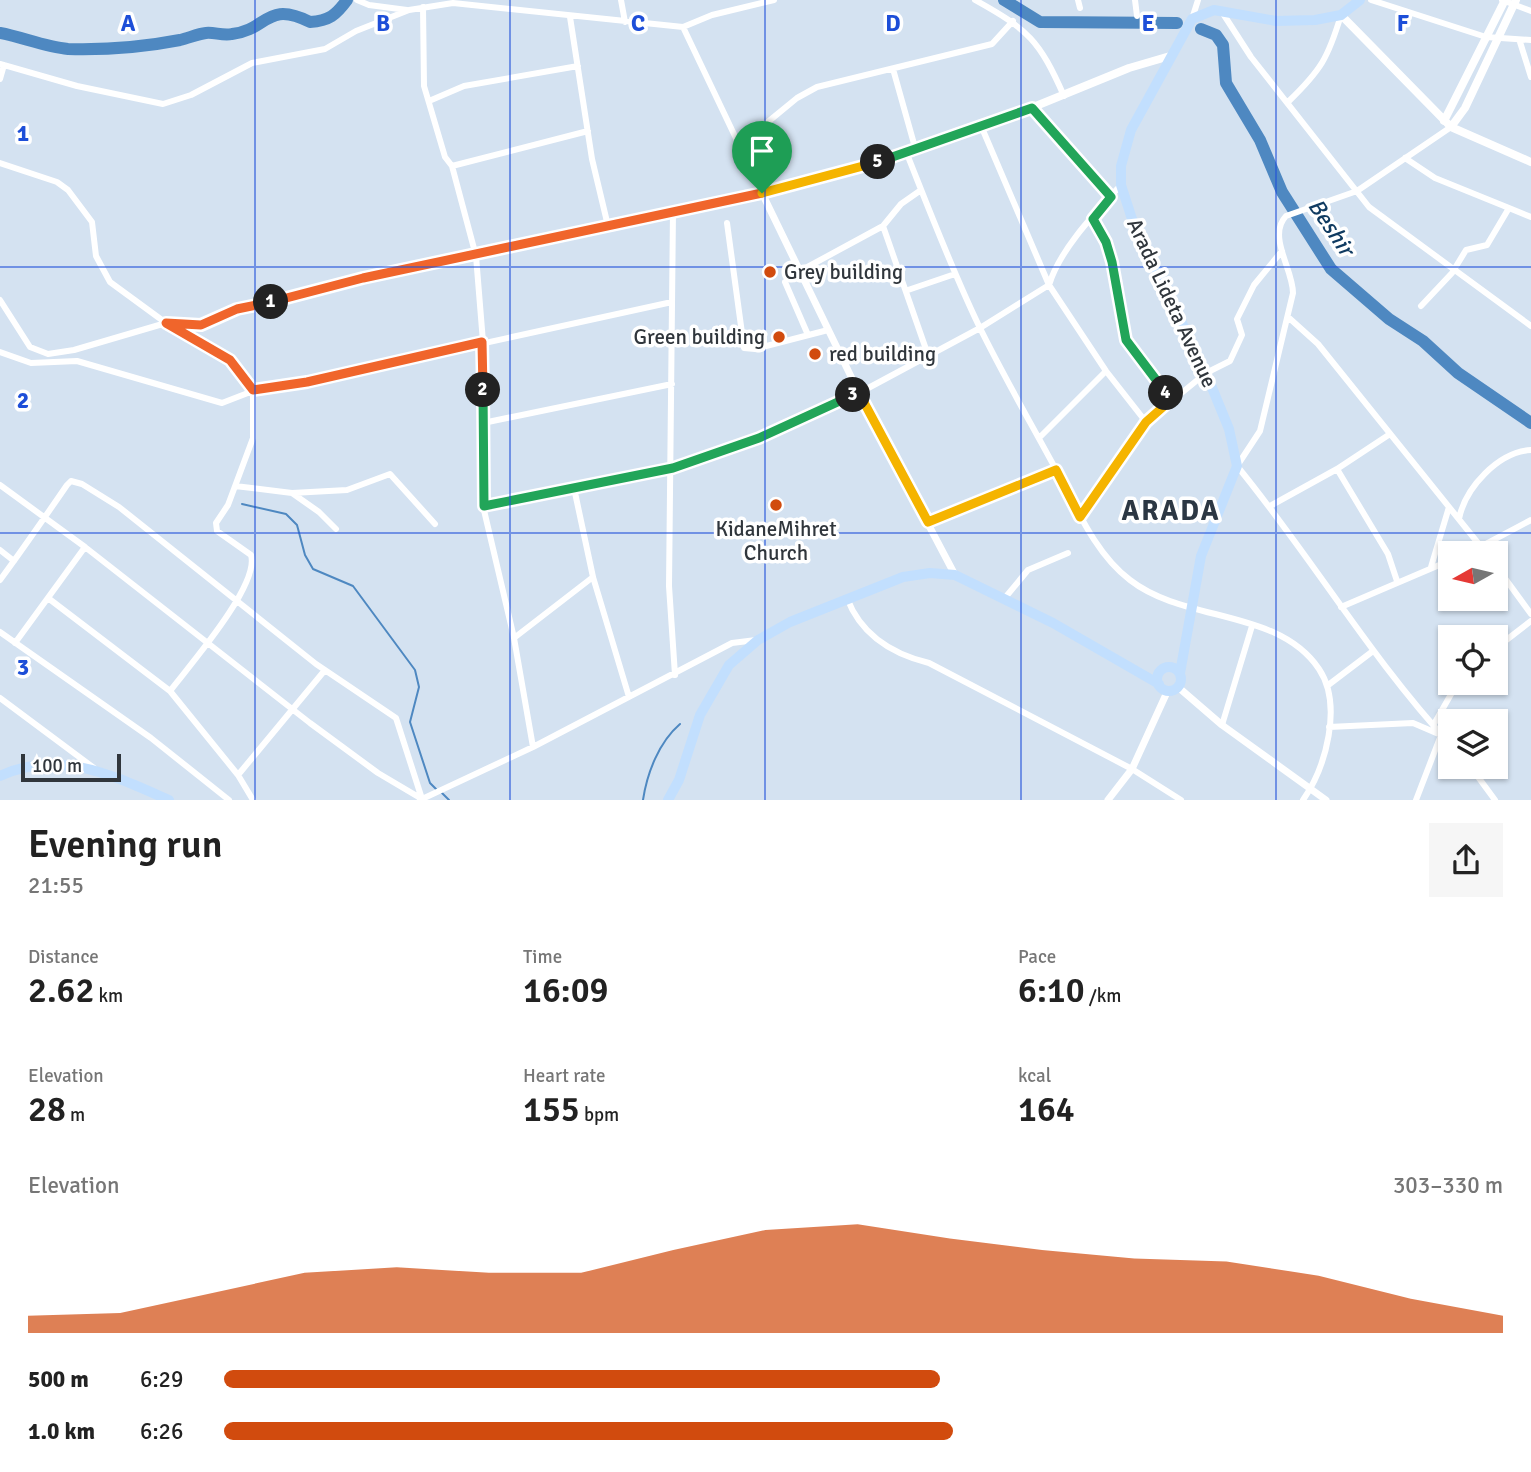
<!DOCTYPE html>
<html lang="en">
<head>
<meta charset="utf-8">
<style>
  :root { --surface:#fff; --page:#f6f6f6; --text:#222; --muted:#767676; --accent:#d14b0e }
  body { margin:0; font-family:Signika,sans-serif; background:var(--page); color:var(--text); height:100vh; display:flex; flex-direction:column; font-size:26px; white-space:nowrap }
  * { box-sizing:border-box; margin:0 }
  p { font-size:23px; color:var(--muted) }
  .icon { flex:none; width:38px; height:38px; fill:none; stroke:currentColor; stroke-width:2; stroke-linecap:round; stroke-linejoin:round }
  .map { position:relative; height:800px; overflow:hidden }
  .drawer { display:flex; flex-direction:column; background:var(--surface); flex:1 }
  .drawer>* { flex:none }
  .needle { width:46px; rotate:262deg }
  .tools { position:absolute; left:1438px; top:541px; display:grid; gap:14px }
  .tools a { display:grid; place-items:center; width:70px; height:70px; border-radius:0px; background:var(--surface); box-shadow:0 2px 5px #0004; font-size:35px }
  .scale { position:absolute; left:21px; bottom:18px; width:100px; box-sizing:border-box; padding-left:7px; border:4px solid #30363c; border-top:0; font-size:19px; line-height:24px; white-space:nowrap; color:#30363c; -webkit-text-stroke:5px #fff; paint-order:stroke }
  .pin { position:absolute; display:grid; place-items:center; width:60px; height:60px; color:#fff; margin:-72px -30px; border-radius:50% 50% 50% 0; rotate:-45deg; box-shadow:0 0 7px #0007 }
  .pin .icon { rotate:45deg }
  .km { position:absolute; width:35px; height:35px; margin:-18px; border-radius:50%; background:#222; color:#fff; font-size:19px; line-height:35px; text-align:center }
  .round { display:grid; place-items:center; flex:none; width:74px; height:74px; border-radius:0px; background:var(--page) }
  .headline { display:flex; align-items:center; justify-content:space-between; height:119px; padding:0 28px }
  h1 { font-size:38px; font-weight:600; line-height:52px }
  .stats { display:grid; grid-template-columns:repeat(3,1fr); gap:10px; height:119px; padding:7px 28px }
  .stats div { display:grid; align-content:center }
  .stats b { font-size:35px; font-weight:600 }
  .stats small { font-size:19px; font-weight:400 }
  .stats p { font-size:19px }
  .chart { height:196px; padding:14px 28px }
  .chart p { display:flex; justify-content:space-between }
  .chart svg { width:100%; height:126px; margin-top:7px; fill:var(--accent); opacity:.7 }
  ul { padding:0 28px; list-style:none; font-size:23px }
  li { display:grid; grid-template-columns:112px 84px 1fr; align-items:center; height:52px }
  li i { height:18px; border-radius:9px; background:var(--accent) }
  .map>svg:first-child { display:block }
</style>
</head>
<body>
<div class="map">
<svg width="1531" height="800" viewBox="0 0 1531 800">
  <rect width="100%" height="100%" fill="#d4e2f1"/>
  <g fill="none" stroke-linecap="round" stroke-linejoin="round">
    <path stroke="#4e88c1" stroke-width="2" d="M242 504 286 514 297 525 305 555 313 569 353 586 415 670 419 687 410 722 430 783 436 789
      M441 792 449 800
      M643 800C647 773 659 742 680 724"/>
    <path stroke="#4e88c1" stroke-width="12" d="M1004 0 1040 22 1177 23
      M1201 29 1216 35 1223 45 1226 83 1260 140 1282 192 1331 269 1389 319 1423 341 1458 373 1531 423
      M0 33C22 37 45 47 68 49 105 50 144 47 180 40 189 38 197 34 206 33 214 32 223 36 232 34 268 30 266 0 310 22 329 21 336 15 347 0"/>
    <path stroke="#fff" stroke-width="6" d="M357 0 369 5 407 10
      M621 0 625 22
      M975 0C1029 30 1039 40 1064 96
      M1078 0 1080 8
      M1135 0 1137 16
      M1371 0 1486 37 1531 40
      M1502 0 1531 11
      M423 7 424 86 445 157 452 166 476 256 483 342V506L514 638 533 747
      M1222 12 1251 57 1369 207 1531 326
      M570 17 592 159 608 226
      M1192 19 1198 0
      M683 27 762 193
      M1520 42 1531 77
      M0 64 77 86 163 104 191 95 252 63 325 49 356 31 409 10 453 3 683 27 712 15 774 0
      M893 69 916 151
      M0 79 4 65
      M429 101 464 86 578 66
      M1289 101C1321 70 1328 58 1341 15
      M1032 109 1111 197
      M982 128 1049 285 1106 371 1146 422
      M741 144 797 98 817 87 992 44 1013 21
      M907 154C930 212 952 270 979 326 1002 373 1029 420 1054 466 1075 504 1094 553 1130 580 1185 623 1278 608 1319 669 1343 705 1326 767 1303 800
      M1405 158 1435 178 1509 208
      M0 163 57 182 68 190 92 222 96 256 110 282 166 323 230 360 253 390V438L228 505 216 523 217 531 251 555C260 585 189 666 170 691
      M452 166 588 131
      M673 211 669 586 675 675
      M1093 219 1106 242 1126 340 1172 399
      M727 223 744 348 755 349 828 330
      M883 226 928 355
      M800 271 883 226 901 204 921 190
      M785 282 808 335
      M908 290 955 274
      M0 300 30 347 48 354 74 350 166 323 201 325
      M1421 306 1452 273 1466 250 1487 245 1509 208 1531 217
      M1288 317 1318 344 1486 553
      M0 352 31 363 77 361 222 403 253 391
      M253 390 307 382 672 302
      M483 423 672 384
      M1039 438 1106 371
      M1337 469 1388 554 1397 581
      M0 485 85 547 310 723 378 773 422 799 396 718 316 664 119 507 82 484 71 481 67 485C45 517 23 549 0 580
      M235 486 292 493 319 512 336 529
      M574 488 593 577 629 697
      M292 493 347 490 390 474 435 524
      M483 506 673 468 759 438 859 393 980 328 1049 285C1060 249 1095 213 1121 185
      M1270 506 1337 469 1390 434
      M1080 517 1146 422 1206 373 1230 361 1242 335 1237 319 1254 285 1282 251
      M1459 519C1465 488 1498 452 1531 450
      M928 522 1056 470
      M0 550 14 561
      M1469 553 1531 520
      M1496 566 1531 614
      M1431 567 1449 507
      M48 598 170 691 238 775
      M847 598C861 635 892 654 929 663L1132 769 1181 800
      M1004 599 1028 570 1068 553
      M1341 607 1451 560
      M0 632 151 738 229 800
      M514 638 593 577
      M15 643 85 547
      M1496 648 1531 621
      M1327 686 1373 651
      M0 698 94 768
      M1434 724 1458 682
      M1222 725 1252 626
      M1329 727 1413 723 1441 735 1416 800
      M1451 745C1371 659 1311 556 1237 466L1260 431 1293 293C1293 269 1267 236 1286 216L1357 191 1451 127
      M1470 766 1495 800
      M253 800 238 775 325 670
      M420 800 533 747 732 643 756 640"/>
    <path stroke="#fff" stroke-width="7" d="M762 193 859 393 955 575
      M1178 687 1222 725 1326 800
      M1108 800 1132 769 1168 690"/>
    <path stroke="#fff" stroke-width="8" d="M1341 15 1451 127 1531 162
      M1444 121 1505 0
      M1451 127 1465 108 1516 0
      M201 325 237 309 363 278 827 177 982 128 1129 68 1170 56"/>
    <path stroke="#c2dffe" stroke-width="10" d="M1157 679a12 12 0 1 1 24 0a12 12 0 1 1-24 0Z
      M1180 673 1201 556 1237 466 1229 429 1206 373 1132 219 1121 185V166L1131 130 1192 19 1214 10 1276 21 1315 20 1341 15 1360 0
      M0 776C59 748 114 776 169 800
      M668 800 679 780 700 715 729 665 758 640 790 622 903 577 930 573 955 575 1053 623 1159 684"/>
  </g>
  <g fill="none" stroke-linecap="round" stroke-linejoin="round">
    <g stroke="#fff" stroke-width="14">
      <path id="split-1" d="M271 302 363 278 762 193"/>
    </g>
    <g stroke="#fff" stroke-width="14">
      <path id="split-2" d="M271 302 237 309 201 325 166 323 230 360 253 390 307 382 482 342 483 390"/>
    </g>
    <g stroke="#fff" stroke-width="14">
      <path id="split-3" d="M483 390 484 506 673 468 759 438 853 395"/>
    </g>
    <g stroke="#fff" stroke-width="14">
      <path id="split-4" d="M853 395 859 393 928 522 1056 470 1080 517 1146 422 1172 399 1166 393"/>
    </g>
    <g stroke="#fff" stroke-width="14">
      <path id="split-5" d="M878 162 1032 108 1111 197 1093 219 1106 242 1112 262 1126 340 1166 393"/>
    </g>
    <g stroke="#fff" stroke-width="14">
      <path id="split-6" d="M762 193 878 162"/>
    </g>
    <use href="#split-1" stroke="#f0652b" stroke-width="9"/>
    <use href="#split-2" stroke="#f0652b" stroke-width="9"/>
    <use href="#split-3" stroke="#22a559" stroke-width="9"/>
    <use href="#split-4" stroke="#f5b400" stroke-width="9"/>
    <use href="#split-5" stroke="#22a559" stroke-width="9"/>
    <use href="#split-6" stroke="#f5b400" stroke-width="9"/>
  </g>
  <path fill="none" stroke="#1d4ed8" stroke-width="2" stroke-opacity="0.55" d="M255 0V800M510 0V800M765 0V800M1021 0V800M1276 0V800M0 267H1531M0 533H1531"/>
  <g fill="#d14b0e" stroke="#fff" stroke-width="2.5">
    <circle cx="770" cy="272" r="7"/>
    <circle cx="779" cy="337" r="7"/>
    <circle cx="815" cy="354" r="7"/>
    <circle cx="776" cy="505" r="7"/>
  </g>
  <g text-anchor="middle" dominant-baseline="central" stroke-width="7" stroke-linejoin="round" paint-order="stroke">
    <g font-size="21" fill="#30363c" stroke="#fff" text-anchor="start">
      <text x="784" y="272">Grey building</text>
      <text x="765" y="337" text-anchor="end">Green building</text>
      <text x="829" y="354">red building</text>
      <text x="776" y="529" text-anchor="middle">KidaneMihret<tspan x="776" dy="24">Church</tspan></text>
    </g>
    <g font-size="21" fill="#30363c" stroke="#fff">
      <text transform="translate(1172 303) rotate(65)">Arada Lideta Avenue</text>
    </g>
    <g font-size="23" font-style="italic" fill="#103b61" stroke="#fff">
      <text transform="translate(1331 227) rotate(56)">Beshir</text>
    </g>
    <g font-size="28" font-weight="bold" letter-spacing="2" fill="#2c3743" stroke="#fff">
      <text x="1171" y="511">ARADA</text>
    </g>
  </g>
  <g font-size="23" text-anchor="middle" font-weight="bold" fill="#1d4ed8" stroke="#fff" stroke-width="7" stroke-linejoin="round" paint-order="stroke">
    <text x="128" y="31">A</text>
    <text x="383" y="31">B</text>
    <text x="638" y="31">C</text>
    <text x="893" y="31">D</text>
    <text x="1148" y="31">E</text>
    <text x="1403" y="31">F</text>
    <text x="23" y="141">1</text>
    <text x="23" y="408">2</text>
    <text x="23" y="675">3</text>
  </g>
</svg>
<div class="tools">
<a><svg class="needle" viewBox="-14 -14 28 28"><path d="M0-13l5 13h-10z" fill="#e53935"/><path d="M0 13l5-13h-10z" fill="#767676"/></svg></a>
<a><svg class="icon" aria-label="locate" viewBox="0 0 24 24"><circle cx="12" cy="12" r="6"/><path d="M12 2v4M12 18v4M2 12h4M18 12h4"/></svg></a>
<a><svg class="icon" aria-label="layers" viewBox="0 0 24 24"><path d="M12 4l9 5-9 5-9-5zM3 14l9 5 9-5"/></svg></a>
</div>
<div class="scale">100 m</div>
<div class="pin" style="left:762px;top:193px;background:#1e9e55"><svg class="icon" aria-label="arrive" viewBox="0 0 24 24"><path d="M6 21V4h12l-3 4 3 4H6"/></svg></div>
<b class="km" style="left:271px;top:302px">1</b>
<b class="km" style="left:483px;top:390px">2</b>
<b class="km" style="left:853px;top:395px">3</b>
<b class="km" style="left:1166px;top:393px">4</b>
<b class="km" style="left:878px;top:162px">5</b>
</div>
<section class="drawer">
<div class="headline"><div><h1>Evening run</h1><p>21:55</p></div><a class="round"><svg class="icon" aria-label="share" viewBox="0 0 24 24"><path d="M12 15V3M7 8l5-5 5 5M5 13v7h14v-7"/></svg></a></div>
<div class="stats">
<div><p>Distance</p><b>2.62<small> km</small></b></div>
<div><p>Time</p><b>16:09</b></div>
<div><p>Pace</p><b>6:10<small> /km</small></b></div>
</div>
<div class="stats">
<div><p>Elevation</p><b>28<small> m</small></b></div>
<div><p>Heart rate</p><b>155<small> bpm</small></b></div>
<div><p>kcal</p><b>164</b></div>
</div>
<div class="chart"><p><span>Elevation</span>303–330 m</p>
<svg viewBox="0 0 160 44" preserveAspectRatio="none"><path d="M0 44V38L10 37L20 30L30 23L40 21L50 23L60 23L70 15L80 8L90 6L100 11L110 15L120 18L130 19L140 24L150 32L160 38V44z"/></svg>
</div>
<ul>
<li><b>500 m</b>6:29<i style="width:56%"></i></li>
<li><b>1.0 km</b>6:26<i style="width:57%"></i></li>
</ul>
</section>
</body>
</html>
